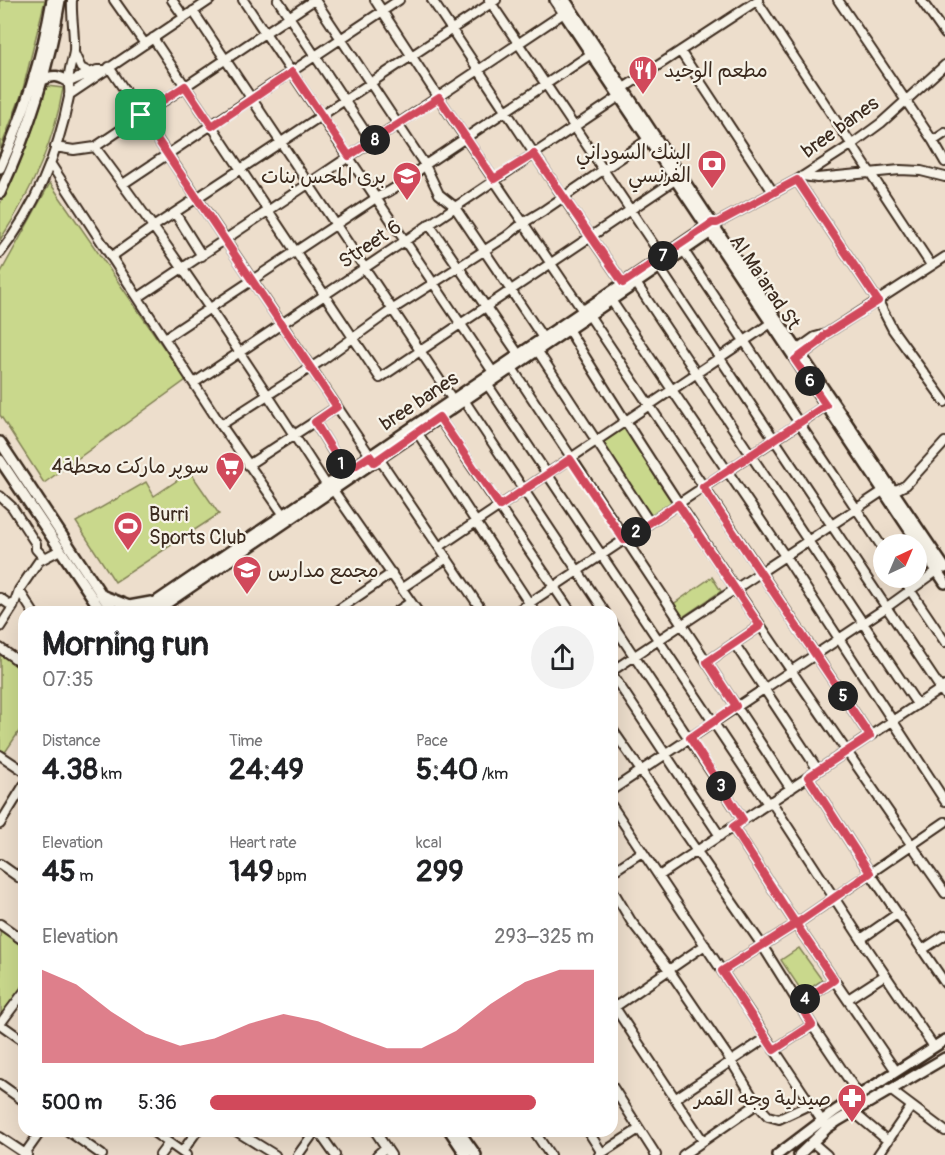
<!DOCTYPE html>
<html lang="en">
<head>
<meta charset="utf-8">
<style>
  :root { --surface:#fff; --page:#f2f2f2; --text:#202124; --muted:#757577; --accent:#d1495b }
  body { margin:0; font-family:Pangolin,"Playpen Sans Arabic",sans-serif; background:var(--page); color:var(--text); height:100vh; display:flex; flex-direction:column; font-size:22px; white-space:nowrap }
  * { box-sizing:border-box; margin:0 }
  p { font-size:20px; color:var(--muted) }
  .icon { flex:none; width:33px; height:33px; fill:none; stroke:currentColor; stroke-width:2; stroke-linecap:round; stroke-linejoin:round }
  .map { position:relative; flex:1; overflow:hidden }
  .details { position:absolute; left:18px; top:606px; width:600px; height:531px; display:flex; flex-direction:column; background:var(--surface); border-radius:18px; box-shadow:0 6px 24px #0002 }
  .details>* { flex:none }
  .needle { width:39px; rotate:44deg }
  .fabs { position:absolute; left:873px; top:534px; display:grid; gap:12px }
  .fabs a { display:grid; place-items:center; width:54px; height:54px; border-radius:50%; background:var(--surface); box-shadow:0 6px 24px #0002; font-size:30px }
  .pin { position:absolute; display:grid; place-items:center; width:51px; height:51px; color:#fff; margin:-26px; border-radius:12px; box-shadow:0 3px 9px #0006 }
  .km { position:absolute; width:30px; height:30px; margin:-15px; border-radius:50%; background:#222; color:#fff; font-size:16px; line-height:30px; text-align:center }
  .round { display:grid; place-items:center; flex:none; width:63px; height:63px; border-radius:32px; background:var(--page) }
  .head { display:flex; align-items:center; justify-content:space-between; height:102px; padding:0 24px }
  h1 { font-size:33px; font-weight:700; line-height:45px }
  .stats { display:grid; grid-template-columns:repeat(3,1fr); gap:9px; height:102px; padding:6px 24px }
  .stats div { display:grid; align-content:center }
  .stats b { font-size:30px; font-weight:700 }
  .stats small { font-size:16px; font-weight:400 }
  .stats p { font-size:16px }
  .chart { height:168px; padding:12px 24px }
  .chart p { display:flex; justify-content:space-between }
  .chart svg { width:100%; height:108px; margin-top:6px; fill:var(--accent); opacity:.7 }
  ul { padding:0 24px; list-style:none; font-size:20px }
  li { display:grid; grid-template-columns:96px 72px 1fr; align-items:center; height:45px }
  li i { height:15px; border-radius:8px; background:var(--accent) }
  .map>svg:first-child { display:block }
</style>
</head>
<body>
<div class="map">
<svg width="945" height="1155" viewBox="0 0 945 1155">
  <rect width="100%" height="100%" fill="#eddecc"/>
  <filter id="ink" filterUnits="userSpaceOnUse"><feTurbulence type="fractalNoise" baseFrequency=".0167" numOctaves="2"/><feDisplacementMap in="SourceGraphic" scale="12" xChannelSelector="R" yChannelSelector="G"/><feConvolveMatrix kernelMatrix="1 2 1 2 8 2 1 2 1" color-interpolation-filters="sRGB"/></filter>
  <g filter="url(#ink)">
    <path fill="#c9d88c" stroke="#828155" stroke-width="1.5" d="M0 0H45L22 93 0 150Z
      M47 86 63 88C54 143 30 194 0 240V204L30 137Z
      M50 183 186 380 44 483 0 415V274Z
      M624 426 673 501 649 517 599 442Z
      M190 472 219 514 115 582 76 522 146 482 154 496Z
      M712 577 721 591 681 618 672 605Z
      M0 652 24 670V724L4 754 0 751Z
      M0 930 24 947V985L1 1018Z
      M799 948 822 980 803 993 781 960Z"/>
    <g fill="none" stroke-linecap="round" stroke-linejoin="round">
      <g stroke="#3b2a1e" stroke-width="12">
        <path id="minor" d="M114 0 145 44
          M172 0 184 17
          M243 0 493 372
          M278 0 372 142
          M315 0 425 165 439 194 454 206 543 338
          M375 0 452 118 583 311
          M432 0 563 197 623 283
          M489 0 662 257
          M838 0 933 141 945 162
          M921 0 945 34
          M757 1 931 265
          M193 11 453 400
          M153 38 380 378 675 180
          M680 51 773 192
          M74 53 81 68 91 73
          M109 67 373 460
          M69 82 97 70H106
          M619 91 758 0
          M69 95 210 0
          M933 141 945 133
          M55 147 74 150 95 147 314 0
          M95 147C177 256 253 371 327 486L333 490 418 612
          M50 163 221 425 284 515
          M803 176 817 178 900 170 921 171 945 177
          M797 180 878 301 893 330 945 402
          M123 184 399 0
          M175 213 202 256
          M712 223H717L797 180 851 145 881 123 945 65
          M429 224 519 355
          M684 251 884 550
          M0 253C35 208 58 153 69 97 70 90 68 82 69 74 70 66 73 59 74 51 75 34 71 17 72 0
          M111 257 153 227 496 0
          M659 267 945 695
          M636 283 917 704
          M139 297 564 13
          M611 300 785 556 945 801
          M589 315 870 736
          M568 329C686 522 816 707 945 893
          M165 338 376 198C394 190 411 178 425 165L591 54
          M537 350 650 523
          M794 352 815 337 826 334 945 257
          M798 358 818 343 825 335
          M512 368 791 789
          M194 383 623 94
          M487 384 768 804
          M464 400 605 612
          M439 418 571 612
          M315 422 346 473
          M221 425 321 361 393 309 507 236 523 223 543 211 653 136
          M417 432 535 612
          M376 454 483 612
          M248 465 337 407
          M0 496 12 507 36 544V549L44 558
          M439 547 774 321
          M902 578 945 642
          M402 588 447 558
          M19 590 33 612
          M0 598 13 607
          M335 612 392 573
          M396 612 411 602
          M516 612 831 402
          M612 623 743 820
          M0 627 13 607 19 590 39 561 60 550
          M734 643 818 770
          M0 648 24 665
          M707 662 760 626
          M612 671 883 491 898 489 906 485 945 442
          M612 674 720 836
          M612 729 762 945 812 1025
          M0 755 24 771
          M808 777 870 873 945 983
          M612 790 887 607 937 571
          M771 801 861 939 934 1047
          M612 806 824 1124
          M0 824 24 785
          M733 827 796 924 896 1071
          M0 864 24 881
          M612 872 642 852
          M659 876 945 686
          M18 877 24 868
          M612 889 631 921 669 970 731 1061 757 1104 768 1116 779 1119 811 1104
          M0 924 24 941
          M861 939 897 914
          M922 950 945 935
          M722 971 796 924 945 822
          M848 999 885 975
          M612 1003 703 1141
          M799 1004 834 980
          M615 1007 705 945
          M0 1024 24 992
          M0 1024 24 1041
          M774 1050 812 1025 859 1095
          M0 1084 24 1101
          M612 1086 656 1155
          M889 1089 945 1131
          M676 1098 766 1038
          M852 1111 888 1141
          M68 1131 102 1155
          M152 1131 186 1155
          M236 1131 275 1155
          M318 1131 335 1155
          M375 1131 391 1155
          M534 1131 550 1155
          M588 1131 602 1153
          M0 1137 27 1155
          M812 1142 827 1155
          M182 1152 197 1131
          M24 1155 41 1131
          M160 1155 169 1143
          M298 1155 315 1131
          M377 1155 386 1147
          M599 1155 639 1129
          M683 1155 757 1104
          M878 1155 911 1107"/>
      </g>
      <g stroke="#3b2a1e" stroke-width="14">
        <path id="major" d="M555 0 945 583
          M565 0 712 223 945 568
          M43 80C53 74 60 76 69 82
          M0 168C24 115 42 58 52 0
          M0 193C29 131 49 68 60 0
          M0 442 113 612
          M0 460 102 612
          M101 595 129 606 151 602
          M141 612 712 223
          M154 612 714 230
          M450 1131 466 1155
          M459 1131 476 1155
          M777 1155 835 1111 945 1040
          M799 1155 827 1128 839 1120 945 1058"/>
      </g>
      <use href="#minor" stroke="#f7f3e8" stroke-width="8"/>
      <use href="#major" stroke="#f7f3e8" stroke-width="9"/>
    </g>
  </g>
  <g fill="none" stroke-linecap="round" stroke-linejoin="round" filter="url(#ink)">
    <g stroke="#fff" stroke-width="12">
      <path id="route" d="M141 115 337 407 315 422 346 472 370 456 374 462 439 417 500 506 570 459 624 540 678 504 760 626 707 662 736 706 690 738 743 820 733 827 796 924 722 971 774 1050 812 1025 799 1004 834 980 796 924 870 873 808 777 870 736 703 487 826 405 795 360 818 343 826 334 878 301 797 180 717 223H712L623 283 534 154 494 179 439 98 349 156 292 72 212 126 185 86 141 115"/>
    </g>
    <use href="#route" stroke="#d1495b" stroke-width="8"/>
  </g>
  <defs>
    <g id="restaurant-pin" transform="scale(1.5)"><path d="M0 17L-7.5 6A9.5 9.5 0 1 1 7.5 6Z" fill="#d1495b" stroke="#f7f3e8"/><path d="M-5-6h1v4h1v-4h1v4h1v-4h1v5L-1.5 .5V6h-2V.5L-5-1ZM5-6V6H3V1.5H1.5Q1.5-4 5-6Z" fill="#fff"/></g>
    <g id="bank-pin" transform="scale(1.5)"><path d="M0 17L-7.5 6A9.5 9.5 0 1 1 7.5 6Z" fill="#d1495b" stroke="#f7f3e8"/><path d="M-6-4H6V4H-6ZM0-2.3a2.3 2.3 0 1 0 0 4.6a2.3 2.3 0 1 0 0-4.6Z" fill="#fff"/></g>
    <g id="school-pin" transform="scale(1.5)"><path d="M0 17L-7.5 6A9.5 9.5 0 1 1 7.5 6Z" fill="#d1495b" stroke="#f7f3e8"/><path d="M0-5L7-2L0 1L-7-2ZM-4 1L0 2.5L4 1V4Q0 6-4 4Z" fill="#fff"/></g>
    <g id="supermarket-pin" transform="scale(1.5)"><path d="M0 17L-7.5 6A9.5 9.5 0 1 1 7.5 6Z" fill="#d1495b" stroke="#f7f3e8"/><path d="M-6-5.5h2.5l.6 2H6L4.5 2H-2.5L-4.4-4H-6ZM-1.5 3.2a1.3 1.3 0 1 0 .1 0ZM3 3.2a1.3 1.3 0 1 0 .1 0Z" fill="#fff"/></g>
    <g id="stadium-pin" transform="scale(1.5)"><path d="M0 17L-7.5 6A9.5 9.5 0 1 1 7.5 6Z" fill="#d1495b" stroke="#f7f3e8"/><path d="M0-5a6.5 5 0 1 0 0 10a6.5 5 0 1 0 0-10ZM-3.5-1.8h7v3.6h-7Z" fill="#fff"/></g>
    <g id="pharmacy-pin" transform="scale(1.5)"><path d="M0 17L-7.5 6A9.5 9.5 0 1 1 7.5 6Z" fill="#d1495b" stroke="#f7f3e8"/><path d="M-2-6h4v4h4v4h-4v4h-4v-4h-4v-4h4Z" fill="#fff"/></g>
  </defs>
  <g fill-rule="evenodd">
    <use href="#restaurant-pin" x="643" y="70"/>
    <use href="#bank-pin" x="712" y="164"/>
    <use href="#school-pin" x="407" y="176"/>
    <use href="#supermarket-pin" x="230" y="466"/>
    <use href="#stadium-pin" x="128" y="526"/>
    <use href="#school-pin" x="247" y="570"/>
    <use href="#pharmacy-pin" x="852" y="1098"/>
  </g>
  <g text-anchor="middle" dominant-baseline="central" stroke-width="4.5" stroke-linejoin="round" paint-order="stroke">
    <g font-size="20" fill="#3b2a1e" stroke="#f7f3e8" text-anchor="end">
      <text x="664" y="70" text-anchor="start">مطعم الوحيد</text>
      <text x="691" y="152">البنك السوداني<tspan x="691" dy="23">الفرنسي</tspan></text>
      <text x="386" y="176">برى المحس بنات</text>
      <text x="209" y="466">سوپر مارکت محطة4</text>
      <text x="149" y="514" text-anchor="start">Burri<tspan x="149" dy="23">Sports Club</tspan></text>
      <text x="268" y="570" text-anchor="start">مجمع مدارس</text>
      <text x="831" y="1098">صيدلية وجه القمر</text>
    </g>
    <g font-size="20" fill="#3b2a1e" stroke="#f7f3e8">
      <text transform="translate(840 127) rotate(-36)">bree banes</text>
      <text transform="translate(370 244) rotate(-34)">Street 6</text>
      <text transform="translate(765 282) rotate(56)">Al Ma'arad St</text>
      <text transform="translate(419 401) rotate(-34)">bree banes</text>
    </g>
  </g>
</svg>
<div class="fabs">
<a><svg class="needle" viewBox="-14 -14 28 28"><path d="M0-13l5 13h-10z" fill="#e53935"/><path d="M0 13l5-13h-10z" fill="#757577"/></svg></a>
</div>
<div class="pin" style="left:141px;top:115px;background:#1e9e55"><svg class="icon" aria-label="arrive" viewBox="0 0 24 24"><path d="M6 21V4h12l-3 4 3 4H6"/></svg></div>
<b class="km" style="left:341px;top:464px">1</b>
<b class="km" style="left:636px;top:532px">2</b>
<b class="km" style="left:721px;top:786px">3</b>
<b class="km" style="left:805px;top:999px">4</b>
<b class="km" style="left:843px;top:696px">5</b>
<b class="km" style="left:810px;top:381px">6</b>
<b class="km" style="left:663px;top:256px">7</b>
<b class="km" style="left:375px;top:140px">8</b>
<section class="details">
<div class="head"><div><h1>Morning run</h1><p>07:35</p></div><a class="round"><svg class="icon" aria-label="share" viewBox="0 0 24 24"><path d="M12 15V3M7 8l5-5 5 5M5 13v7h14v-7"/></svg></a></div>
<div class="stats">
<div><p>Distance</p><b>4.38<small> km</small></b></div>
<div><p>Time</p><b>24:49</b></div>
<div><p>Pace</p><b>5:40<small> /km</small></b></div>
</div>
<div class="stats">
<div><p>Elevation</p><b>45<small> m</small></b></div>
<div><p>Heart rate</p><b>149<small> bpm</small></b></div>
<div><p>kcal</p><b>299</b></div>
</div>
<div class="chart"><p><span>Elevation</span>293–325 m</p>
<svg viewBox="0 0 160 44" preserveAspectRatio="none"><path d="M0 44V6L10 12L20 23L30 32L40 37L50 34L60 28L70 24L80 27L90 33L100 38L110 38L120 31L130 20L140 11L150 6L160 6V44z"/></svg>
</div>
<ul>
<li><b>500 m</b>5:36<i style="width:85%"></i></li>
</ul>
</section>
</div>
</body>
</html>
